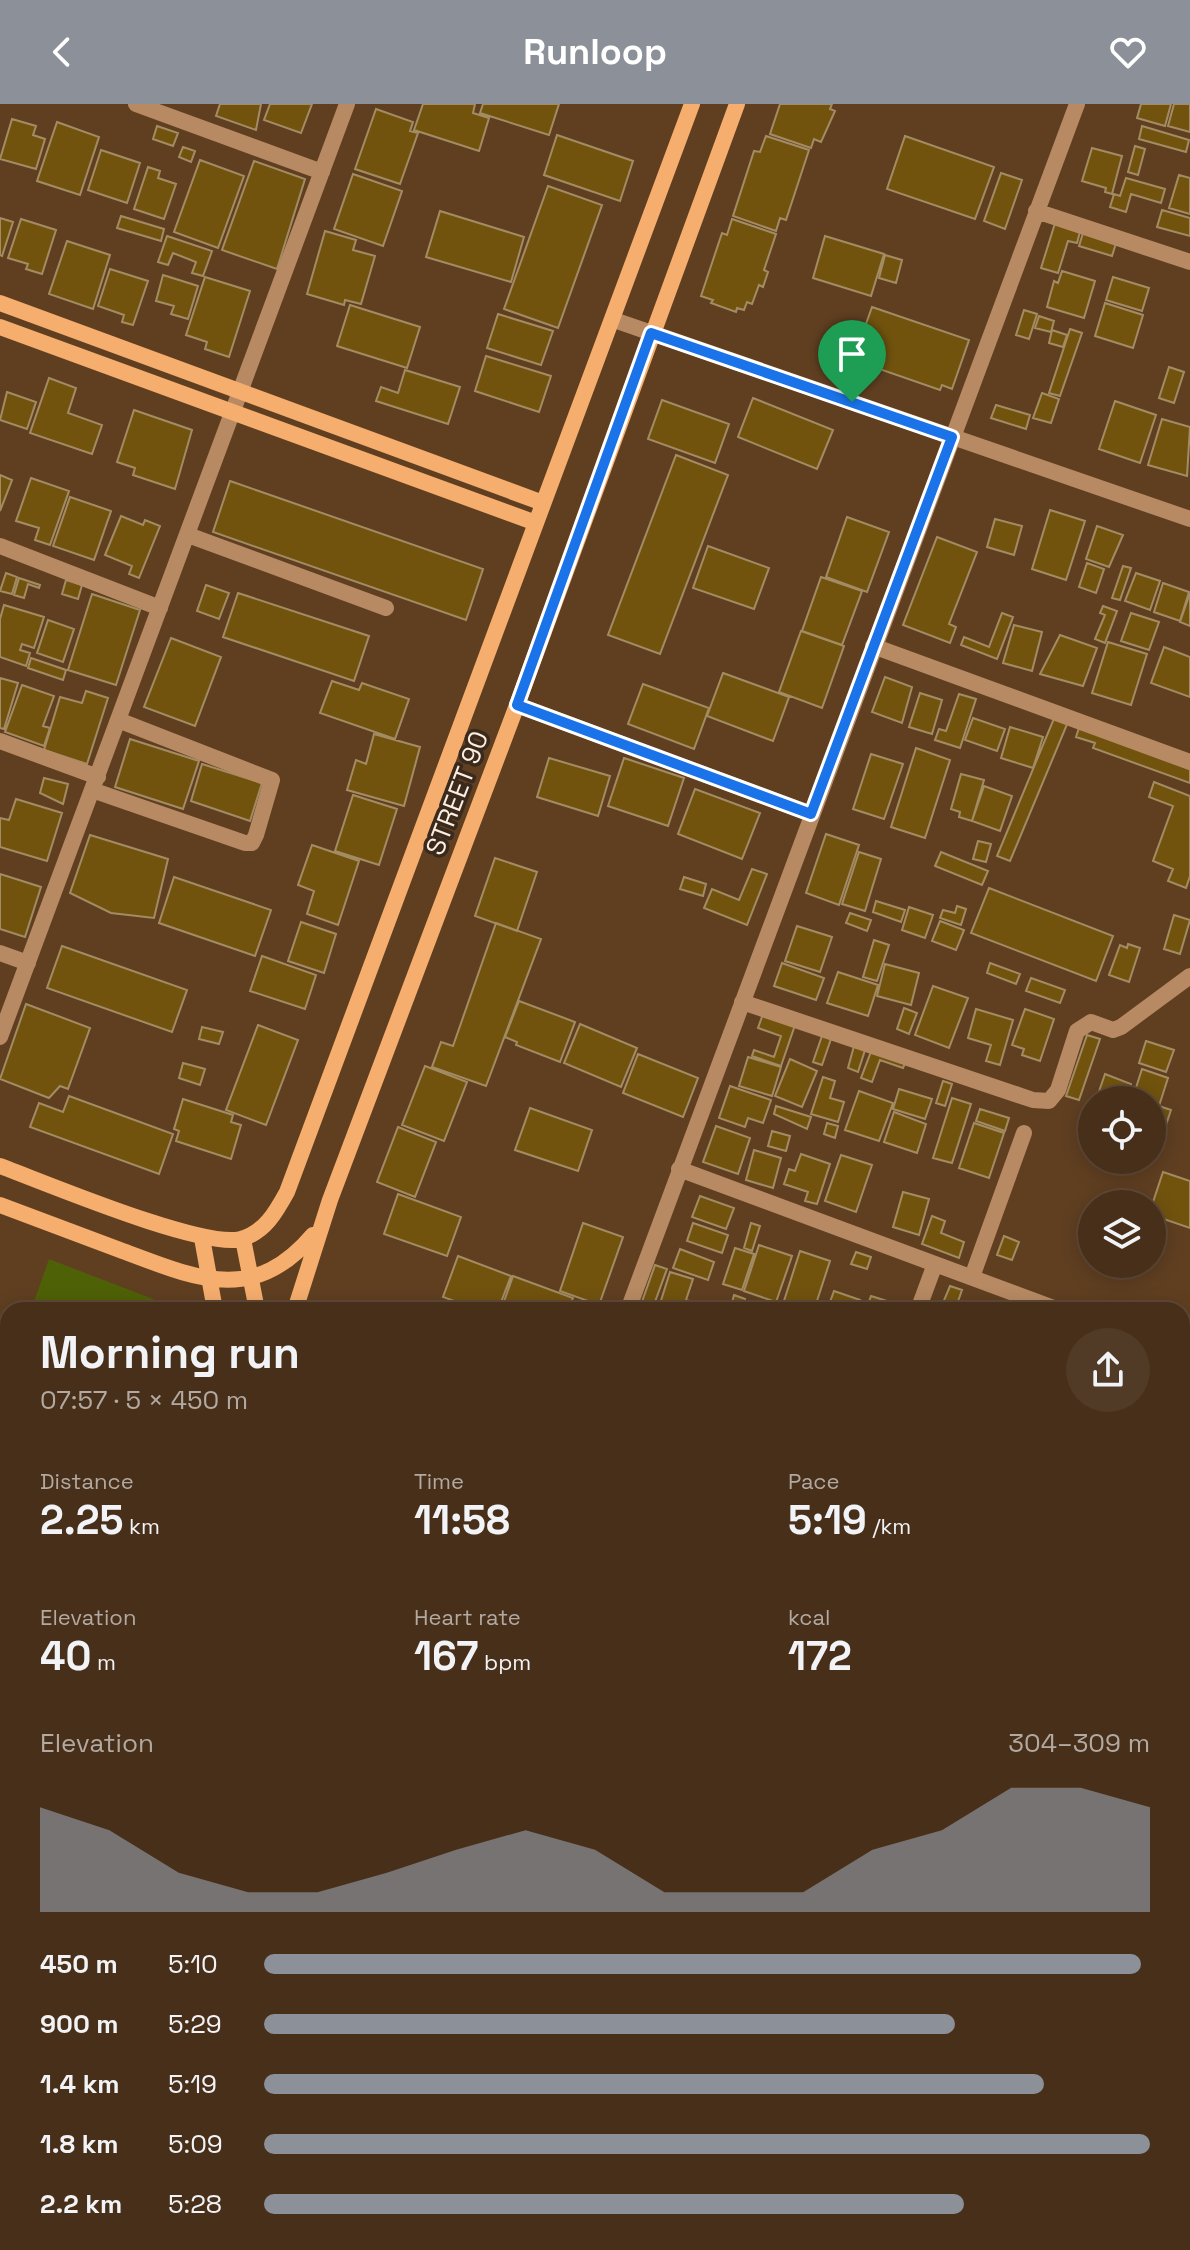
<!DOCTYPE html>
<html lang="en">
<head>
<meta charset="utf-8">
<style>
  :root { --surface:#482f19; --page:#523b26; --text:#f1f3f6; --muted:#b1a9a2; --line:#604a38; --accent:#8c9099 }
  body { margin:0; font-family:"Space Grotesk",sans-serif; background:var(--page); color:var(--text); height:100vh; display:flex; flex-direction:column; font-size:30px; white-space:nowrap }
  * { box-sizing:border-box; margin:0 }
  p { font-size:26px; color:var(--muted) }
  .icon { flex:none; width:44px; height:44px; fill:none; stroke:currentColor; stroke-width:2; stroke-linecap:round; stroke-linejoin:round }
  .map { position:relative; flex:1; overflow:hidden }
  .side { position:absolute; left:0px; top:1198px; width:1190px; height:948px; display:flex; flex-direction:column; background:var(--surface); border-radius:24px 24px 0 0; box-shadow:0 4px 20px #0003,0 0 0 2px var(--line) }
  .side>* { flex:none }
  .controls { position:absolute; left:1078px; top:982px; display:grid; gap:16px }
  .controls a { display:grid; place-items:center; width:88px; height:88px; border-radius:50%; background:var(--surface); box-shadow:0 4px 20px #0003,0 0 0 2px var(--line); font-size:40px }
  .pin { position:absolute; display:grid; place-items:center; width:68px; height:68px; color:#fff; margin:-82px -34px; border-radius:50% 50% 50% 0; rotate:-45deg; box-shadow:0 0 8px #0007 }
  .pin .icon { rotate:45deg }
  .round { display:grid; place-items:center; flex:none; width:84px; height:84px; border-radius:42px; background:var(--page) }
  .overview { display:flex; align-items:center; justify-content:space-between; height:136px; padding:0 40px }
  h1 { font-size:44px; font-weight:700; line-height:60px }
  .stats { display:grid; grid-template-columns:repeat(3,1fr); gap:12px; height:136px; padding:8px 40px }
  .stats div { display:grid; align-content:center }
  .stats b { font-size:40px; font-weight:700 }
  .stats small { font-size:22px; font-weight:400 }
  .stats p { font-size:22px }
  .chart { height:224px; padding:16px 40px }
  .chart p { display:flex; justify-content:space-between }
  .chart svg { width:100%; height:144px; margin-top:8px; fill:var(--accent); opacity:.7 }
  ul { padding:0 40px; list-style:none; font-size:26px }
  li { display:grid; grid-template-columns:128px 96px 1fr; align-items:center; height:60px }
  li i { height:20px; border-radius:10px; background:var(--accent) }
  header { display:flex; justify-content:space-between; align-items:center; height:104px; padding:0 40px; background:var(--accent); color:#fff; font-size:36px; font-weight:700 }
  .map>svg:first-child { display:block }
</style>
</head>
<body>
<header><svg class="icon" aria-label="back" viewBox="0 0 24 24"><path d="M15 5l-7 7 7 7"/></svg>Runloop<svg class="icon" aria-label="heart" viewBox="0 0 24 24"><path d="M12 20l-8-8c-3-5 5-10 8-4 3-6 11-1 8 4z"/></svg></header>
<div class="map">
<svg width="1190" height="2146" viewBox="0 0 1190 2146">
  <rect width="100%" height="100%" fill="#603f21"/>
  <path fill="#4f6107" d="M49 1155 153 1195 166 1206H31Z
    M8 1272V2036L0 2033V1294Z
    M280 2138H576L573 2146H301Z"/>
  <path fill="#71530e" stroke="#a38c63" stroke-width="2" d="M220 0H261L256 26 216 12Z
    M270 0H312L301 29 264 16Z
    M423 0H475L473 9 489 14 479 47 414 26Z
    M483 0H559L549 31 480 9Z
    M780 0H832L830 5 835 7 821 38 814 35 811 44 770 30Z
    M1141 0H1171L1165 22 1137 14Z
    M1174 0H1190V28L1168 22Z
    M376 5 413 18 410 27 418 29 400 80 355 65Z
    M12 15 36 22 33 31 45 35 36 65 0 55Z
    M57 18 99 33 80 91 37 77Z
    M157 22 178 29 173 42 153 35Z
    M1142 22 1189 36 1186 48 1139 35Z
    M557 31 633 57 620 97 544 71Z
    M766 32 809 46 786 116 780 114 776 127 733 112 754 47 760 48Z
    M905 32 994 63 975 115 887 85Z
    M1135 42 1145 45 1138 71 1128 68Z
    M183 43 195 47 191 58 179 53Z
    M1092 44 1122 52 1112 90 1105 88 1106 84 1082 77Z
    M101 46 140 59 127 99 88 86Z
    M200 56 244 72 218 144 174 128Z
    M254 57 305 75 277 165 222 146Z
    M148 63 160 67 158 74 176 80 164 115 134 105Z
    M1001 69 1022 76 1005 125 984 117Z
    M353 70 402 87 383 142 334 125Z
    M1179 71 1190 74V110L1169 104Z
    M1126 74 1165 85 1161 99 1131 90 1126 108 1110 103 1114 90 1120 92Z
    M548 82 602 101 558 224 504 205Z
    M1162 106 1190 114V132L1157 123Z
    M440 107 524 133 511 178 426 153Z
    M121 112 164 125 161 137 117 124Z
    M0 114 13 118 2 152 0 151Z
    M21 115 56 126 42 170 26 165 28 160 8 154Z
    M732 115 776 130 764 166 768 168 763 183 759 181 752 200 747 198 744 206 737 204 736 208 711 199 713 196 701 192 722 129 727 131Z
    M1056 116 1081 124 1077 139 1068 137 1058 169 1041 164Z
    M1084 126 1117 136 1112 152 1079 142Z
    M325 127 356 136 353 146 375 152 361 200 345 196 344 201 307 190Z
    M167 132 212 147 203 172 192 169 196 158 173 149 168 161 158 158Z
    M825 132 884 150 871 192 813 174Z
    M67 137 110 151 93 205 49 190Z
    M885 151 902 156 896 179 879 174Z
    M110 165 148 177 133 221 122 218 124 211 98 202Z
    M1062 167 1095 177 1084 214 1047 203 1054 177 1058 179Z
    M163 171 198 182 188 215 171 210 174 202 156 197Z
    M205 173 250 187 229 253 205 245 207 238 186 231Z
    M1113 173 1149 184 1142 207 1106 196Z
    M1105 199 1143 211 1133 244 1095 232Z
    M350 201 420 223 407 264 337 242Z
    M872 203 969 236 952 285 942 281 940 286 862 259 864 254 855 251Z
    M1024 206 1037 210 1029 235 1016 231Z
    M498 210 553 227 541 261 487 244Z
    M1039 212 1054 217 1051 228 1035 224Z
    M1070 225 1082 229 1060 292 1049 289Z
    M1052 226 1067 231 1063 243 1049 239Z
    M486 252 551 272 539 308 475 287Z
    M1169 263 1184 268 1174 299 1159 294Z
    M405 266 460 283 448 320 376 297 381 283 398 289Z
    M49 274 76 284 68 309 102 321 92 350 30 329Z
    M7 288 36 298 27 325 0 316Z
    M1042 289 1059 295 1051 319 1033 314Z
    M753 294 833 326 817 365 738 333Z
    M662 296 729 320 715 359 648 335Z
    M1115 297 1156 311 1140 359 1099 345Z
    M996 301 1030 311 1026 325 991 314Z
    M134 306 192 326 175 385 133 371 135 364 117 358Z
    M1162 315 1190 323 1187 372 1148 361Z
    M676 351 728 371 660 550 608 531Z
    M0 371 12 376 0 407Z
    M31 374 69 387 50 441 35 436 39 424 16 417Z
    M230 377 483 465 466 516 213 428Z
    M70 393 111 407 94 456 53 442Z
    M1050 406 1085 417 1066 476 1032 465Z
    M121 412 143 421 145 416 160 422 139 474 129 470 132 462 105 451Z
    M847 413 889 428 867 488 826 473Z
    M995 415 1022 422 1014 451 987 443Z
    M1097 422 1123 431 1109 463 1086 455Z
    M937 433 977 448 949 520 956 523 950 539 903 521Z
    M708 442 769 464 754 505 693 484Z
    M1087 459 1104 465 1096 489 1079 483Z
    M1123 462 1131 464 1120 496 1112 494Z
    M6 469 17 473 12 490 0 487Z
    M1136 469 1160 477 1150 506 1125 497Z
    M821 473 862 487 842 541 802 527Z
    M19 474 40 481 39 484 28 480 24 494 14 491Z
    M66 476 82 481 78 495 62 490Z
    M1163 479 1189 488 1180 517 1154 508Z
    M206 481 229 489 219 515 197 507Z
    M238 489 369 532 354 577 223 533Z
    M1190 489V522L1180 518Z
    M92 490 140 506 116 581 68 566Z
    M4 501 44 513 34 544 22 540 20 546 30 549 26 562 0 553V515Z
    M1103 502 1117 507 1105 539 1095 535 1105 511 1100 509Z
    M1002 509 1013 513 997 555 961 541 964 533 989 543Z
    M1131 509 1159 518 1149 546 1121 537Z
    M48 516 74 525 63 558 37 549Z
    M1014 521 1042 528 1032 567 1003 559Z
    M801 527 844 542 822 604 779 588Z
    M1060 531 1097 544 1083 582 1040 570Z
    M171 534 221 553 195 622 144 603Z
    M1108 538 1147 550 1131 601 1092 589Z
    M1164 543 1190 553V593L1151 579Z
    M31 554 66 566 63 576 28 564Z
    M723 569 789 593 773 637 707 612Z
    M885 573 912 583 902 619 872 608Z
    M0 574 18 579 4 625 0 624Z
    M332 577 359 586 362 579 409 595 395 635 320 609Z
    M643 580 709 604 694 645 628 620Z
    M22 581 54 592 43 622 50 624 44 642 5 628Z
    M86 587 108 594 87 660 44 646 60 593 82 599Z
    M920 589 942 596 932 630 909 623Z
    M959 590 976 595 960 644 935 636 939 625 946 627Z
    M1055 612 1068 618 1010 757 997 752Z
    M973 614 1005 625 997 647 965 636Z
    M1080 621 1190 661V679L1093 644 1095 639 1076 633Z
    M1010 623 1043 633 1033 664 1001 654Z
    M374 630 420 643 404 702 347 686 356 656 366 660Z
    M130 635 199 657 183 705 115 683Z
    M916 644 950 656 925 734 891 723Z
    M871 650 903 660 884 715 853 705Z
    M549 654 610 672 598 712 537 693Z
    M624 654 684 674 668 722 608 702Z
    M202 660 262 679 250 717 191 697Z
    M961 670 984 676 972 717 959 713 960 708 951 705Z
    M44 674 68 680 63 700 40 689Z
    M1154 678 1190 692V772L1186 784 1168 777 1173 765 1153 757 1173 702 1149 693Z
    M984 682 1012 692 1000 727 972 717Z
    M695 685 760 709 742 755 678 730Z
    M353 691 397 705 379 761 335 747Z
    M16 695 62 709 47 757 0 743V714L9 716Z
    M826 730 859 741 839 801 806 789Z
    M90 731 168 755 154 814 111 809 70 789Z
    M978 737 991 740 986 758 973 755Z
    M312 741 359 757 338 821 307 810 314 787 298 781Z
    M859 748 881 755 865 807 842 800Z
    M941 748 988 767 982 781 935 762Z
    M495 754 537 768 517 827 475 812Z
    M752 765 767 770 747 821 704 804 712 785 739 796Z
    M0 770 41 783 25 833 0 825Z
    M174 773 271 806 255 852 159 819Z
    M684 773 706 780 703 792 680 785Z
    M989 784 1113 832 1096 877 971 829Z
    M876 797 905 806 901 818 873 808Z
    M957 802 966 805 961 821 940 814 943 806 955 809Z
    M909 803 933 811 925 834 902 826Z
    M850 809 871 816 867 827 846 819Z
    M1174 811 1190 816 1180 850 1164 845Z
    M940 817 964 826 956 846 932 837Z
    M301 818 336 830 324 869 288 857Z
    M496 819 541 835 486 982 432 963 441 938 453 942Z
    M797 822 832 833 820 868 785 857Z
    M874 836 889 841 877 877 863 873Z
    M1128 840 1140 844 1129 878 1109 871 1120 841 1127 844Z
    M62 842 187 886 172 928 47 884Z
    M262 852 316 871 305 905 250 887Z
    M782 859 824 874 816 896 774 882Z
    M990 859 1020 870 1016 880 987 869Z
    M885 860 919 869 911 901 877 892Z
    M838 868 878 881 868 912 827 899Z
    M1031 874 1065 886 1060 899 1026 887Z
    M933 882 968 894 949 944 915 931Z
    M519 897 575 918 560 958 516 941 517 938 505 933Z
    M26 900 90 924 68 985 60 982 49 994 0 975Z
    M904 904 917 909 909 930 897 925Z
    M976 905 1013 916 1000 961 986 957 991 941 968 934Z
    M1025 905 1054 915 1040 957 1022 951 1024 945 1012 941Z
    M763 910 795 921 781 962 752 952 754 946 774 953 781 932 758 924Z
    M580 920 637 944 621 983 564 959Z
    M258 921 298 936 266 1021 226 1006Z
    M202 923 223 928 219 940 199 935Z
    M823 929 832 932 822 961 813 958Z
    M1087 931 1100 935 1079 996 1066 992Z
    M1146 937 1174 946 1166 968 1139 959Z
    M854 942 865 946 858 968 848 964Z
    M872 945 906 957 903 964 880 956 872 978 861 974Z
    M638 950 698 974 683 1013 623 989Z
    M748 953 781 963 772 992 739 982Z
    M790 955 817 967 802 1003 775 992Z
    M183 959 205 965 200 981 179 974Z
    M425 962 467 978 444 1037 402 1021Z
    M1142 965 1168 974 1159 1002 1171 1006 1156 1051 1152 1049V996H1132Z
    M1105 970 1131 980 1125 996H1096Z
    M823 973 835 977 830 994 844 998 838 1018 811 1010Z
    M943 977 952 980 945 1002 936 999Z
    M730 982 771 996 763 1019 748 1014 745 1023 719 1014Z
    M899 985 932 995 925 1015 893 1005Z
    M859 987 893 999 879 1037 845 1026Z
    M69 992 173 1030 159 1070 30 1023 39 999 63 1008Z
    M952 994 971 1000 952 1059 933 1054Z
    M183 995 233 1011 231 1018 241 1021 231 1055 176 1037 179 1027 174 1025Z
    M776 1002 811 1013 807 1025 774 1010Z
    M530 1004 592 1026 578 1067 515 1046Z
    M980 1005 1009 1014 1005 1027 976 1017Z
    M894 1008 926 1020 917 1049 884 1038Z
    M827 1019 838 1022 835 1034 824 1030Z
    M974 1019 1004 1029 989 1074 959 1064Z
    M716 1022 750 1034 738 1070 703 1058Z
    M398 1023 436 1038 415 1093 377 1078Z
    M772 1027 790 1032 786 1047 768 1042Z
    M754 1046 781 1054 773 1084 746 1076Z
    M801 1050 830 1060 817 1100 805 1097 808 1088 784 1080 789 1065 795 1067Z
    M841 1051 872 1061 856 1108 825 1097Z
    M1163 1068 1190 1077V1124L1152 1111V1100H1137L1139 1094 1153 1098Z
    M903 1088 929 1095 919 1131 893 1123Z
    M398 1090 461 1113 447 1152 384 1130Z
    M700 1092 734 1104 726 1125 692 1113Z
    M932 1112 945 1117 941 1129 964 1138 959 1154 922 1140Z
    M583 1119 623 1133 599 1201 560 1187Z
    M693 1119 728 1131 722 1149 687 1137Z
    M751 1119 760 1122 752 1147 744 1144Z
    M1004 1132 1019 1138 1012 1156 997 1151Z
    M759 1141 792 1152 776 1198 744 1187Z
    M735 1144 754 1150 742 1186 723 1180Z
    M680 1145 714 1158 708 1176 673 1164Z
    M800 1147 830 1157 814 1206 782 1203Z
    M856 1148 871 1153 867 1165 851 1160Z
    M458 1152 511 1172 498 1206H479L443 1193Z
    M655 1161 667 1165 652 1206H639Z
    M670 1168 693 1175 686 1196 699 1200 698 1206H658Z
    M513 1172 573 1194 568 1206H501Z
    M950 1182 962 1186 955 1206H940Z
    M834 1187 860 1196 857 1206H827Z
    M734 1191 745 1195 742 1206H730Z
    M871 1192 903 1202 902 1206H866Z
    M1185 1277 1190 1279 1189 1335 1182 1332Z
    M1182 1387 1190 1390V1437L1182 1435Z
    M1187 1497 1190 1522 1184 1539 1182 1513Z
    M1182 1627 1190 1629V1647L1182 1645Z
    M1190 1751V1793L1182 1790V1775Z
    M1182 1820 1190 1823 1182 1851Z
    M1184 1935 1190 1937V1958L1182 1984Z
    M1182 2010 1190 2013V2040L1182 2062Z
    M1182 2129 1190 2132V2146H1170L1173 2138H1182Z
    M0 2133 23 2141 21 2146H0Z
    M44 2138H78L90 2142 88 2146H42Z
    M340 2138H380L378 2146Z
    M438 2138H480L477 2146H435Z
    M638 2138H660L657 2146H636Z
    M821 2138H883L881 2146H838Z
    M898 2138H951L948 2146H895Z
    M953 2138H978L989 2141 988 2146H951Z
    M1079 2138H1103L1101 2146 1077 2142Z
    M1107 2138H1140L1137 2146H1104Z
    M1141 2138H1148L1167 2144 1138 2146Z"/>
  <g fill="none" stroke-linecap="round" stroke-linejoin="round">
    <path stroke="#b78a63" stroke-width="16" d="M136 0 322 68
      M1036 107 1190 158
      M614 216 1190 415
      M188 431 386 504
      M0 442 160 504
      M873 542 1190 658
      M517 601 811 710
      M0 637 98 673
      M92 686 245 739H252L256 731 272 676 118 616
      M0 849 28 859
      M742 898 1033 996 1049 997 1058 986 1077 927 1091 918 1113 926 1121 923 1190 872
      M0 933 347 0
      M679 1065 1059 1206
      M972 1173 1024 1029
      M628 1206 1077 0
      M918 1206 935 1160
      M1182 1252 1190 1255
      M1182 1454 1190 1457
      M1182 1895 1190 1898
      M0 2059 8 2062
      M1182 2088 1190 2091
      M205 2138 226 2146
      M798 2141 811 2146
      M614 2146 617 2138"/>
    <path stroke="#f6ae6e" stroke-width="16" d="M0 199 543 399
      M0 223 536 419
      M0 1062C46 1079 202 1145 241 1135 265 1128 276 1108 287 1088L692 0
      M0 1101C40 1116 80 1131 120 1146 195 1174 253 1202 313 1131
      M202 1134 215 1206
      M243 1135 257 1206
      M295 1206 330 1096 517 601 737 0
      M1182 1672 1190 1675"/>
  </g>
  <g fill="none" stroke-linecap="round" stroke-linejoin="round">
    <g stroke="#fff" stroke-width="16">
      <path id="route" d="M651 229 952 333 811 710 517 601Z"/>
    </g>
    <use href="#route" stroke="#1a73e8" stroke-width="10"/>
  </g>
  <g text-anchor="middle" dominant-baseline="central" stroke-width="7" stroke-linejoin="round" paint-order="stroke">
    <g font-size="26" fill="#feeee0" stroke="#392a1d">
      <text transform="translate(457 689) rotate(-69)">STREET 90</text>
    </g>
  </g>
</svg>
<div class="controls">
<a><svg class="icon" aria-label="locate" viewBox="0 0 24 24"><circle cx="12" cy="12" r="6"/><path d="M12 2v4M12 18v4M2 12h4M18 12h4"/></svg></a>
<a><svg class="icon" aria-label="layers" viewBox="0 0 24 24"><path d="M12 4l9 5-9 5-9-5zM3 14l9 5 9-5"/></svg></a>
</div>
<div class="pin" style="left:852px;top:298px;background:#1e9e55"><svg class="icon" aria-label="arrive" viewBox="0 0 24 24"><path d="M6 21V4h12l-3 4 3 4H6"/></svg></div>
<section class="side">
<div class="overview"><div><h1>Morning run</h1><p>07:57 · 5 × 450 m</p></div><a class="round"><svg class="icon" aria-label="share" viewBox="0 0 24 24"><path d="M12 15V3M7 8l5-5 5 5M5 13v7h14v-7"/></svg></a></div>
<div class="stats">
<div><p>Distance</p><b>2.25<small> km</small></b></div>
<div><p>Time</p><b>11:58</b></div>
<div><p>Pace</p><b>5:19<small> /km</small></b></div>
</div>
<div class="stats">
<div><p>Elevation</p><b>40<small> m</small></b></div>
<div><p>Heart rate</p><b>167<small> bpm</small></b></div>
<div><p>kcal</p><b>172</b></div>
</div>
<div class="chart"><p><span>Elevation</span>304–309 m</p>
<svg viewBox="0 0 160 44" preserveAspectRatio="none"><path d="M0 44V12L10 19L20 32L30 38L40 38L50 32L60 25L70 19L80 25L90 38L100 38L110 38L120 25L130 19L140 6L150 6L160 12V44z"/></svg>
</div>
<ul>
<li><b>450 m</b>5:10<i style="width:99%"></i></li>
<li><b>900 m</b>5:29<i style="width:78%"></i></li>
<li><b>1.4 km</b>5:19<i style="width:88%"></i></li>
<li><b>1.8 km</b>5:09<i style="width:100%"></i></li>
<li><b>2.2 km</b>5:28<i style="width:79%"></i></li>
</ul>
</section>
</div>
</body>
</html>
